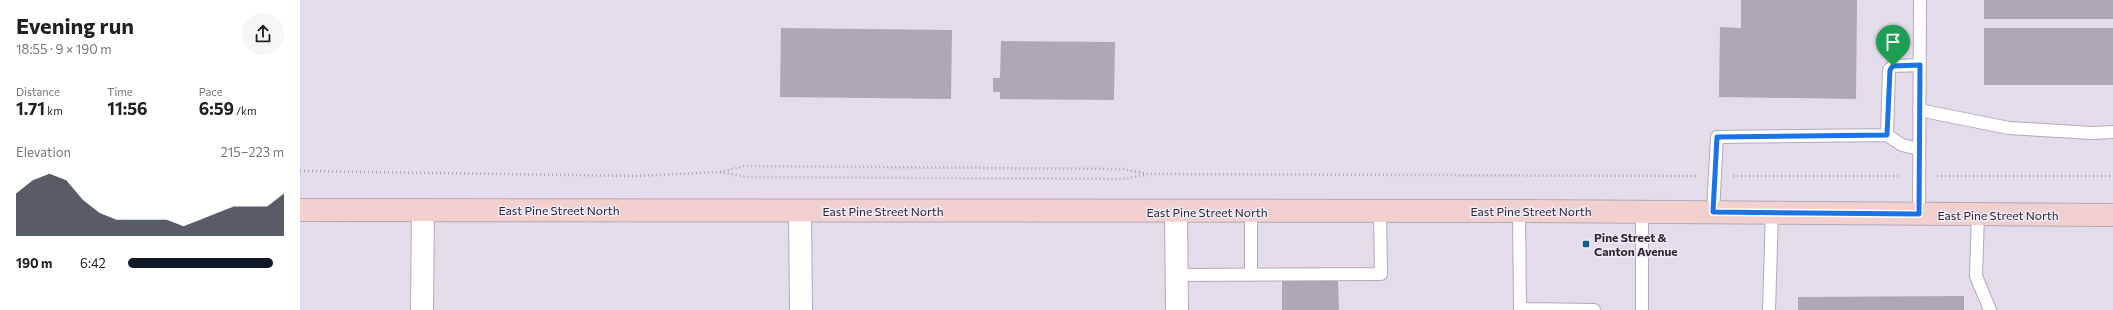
<!DOCTYPE html>
<html lang="en">
<head>
<meta charset="utf-8">
<style>
  :root { --surface:#fff; --page:#f6f6f6; --text:#202124; --muted:#757577; --accent:#111827 }
  body { margin:0; font-family:Commissioner,sans-serif; background:var(--page); color:var(--text); height:100vh; display:flex; flex-direction:column; font-size:15px; white-space:nowrap }
  * { box-sizing:border-box; margin:0 }
  p { font-size:13px; color:var(--muted) }
  .icon { flex:none; width:22px; height:22px; fill:none; stroke:currentColor; stroke-width:2; stroke-linecap:round; stroke-linejoin:round }
  .map { position:relative; flex:1; overflow:hidden }
  .details { display:flex; flex-direction:column; background:var(--surface); width:300px }
  .details>* { flex:none }
  .pin { position:absolute; display:grid; place-items:center; width:34px; height:34px; color:#fff; margin:-41px -17px; border-radius:50% 50% 50% 0; rotate:-45deg; box-shadow:0 0 4px #0007 }
  .pin .icon { rotate:45deg }
  .round { display:grid; place-items:center; flex:none; width:42px; height:42px; border-radius:21px; background:var(--page) }
  .headline { display:flex; align-items:center; justify-content:space-between; height:68px; padding:0 16px }
  h1 { font-size:22px; font-weight:700; line-height:30px }
  .figures { display:grid; grid-template-columns:repeat(3,1fr); gap:6px; height:68px; padding:4px 16px }
  .figures div { display:grid; align-content:center }
  .figures b { font-size:17px; font-weight:700 }
  .figures small { font-size:11px; font-weight:400 }
  .figures p { font-size:11px }
  .chart { height:112px; padding:8px 16px }
  .chart p { display:flex; justify-content:space-between }
  .chart svg { width:100%; height:72px; margin-top:4px; fill:var(--accent); opacity:.7 }
  ul { padding:0 16px; list-style:none; font-size:13px }
  li { display:grid; grid-template-columns:64px 48px 1fr; align-items:center; height:30px }
  li i { height:10px; border-radius:5px; background:var(--accent) }
  main { display:flex; flex:1; min-height:0 }
  .map>svg:first-child { display:block }
</style>
</head>
<body>
<main>
<section class="details">
<div class="headline"><div><h1>Evening run</h1><p>18:55 · 9 × 190 m</p></div><a class="round"><svg class="icon" aria-label="share" viewBox="0 0 24 24"><path d="M12 15V3M7 8l5-5 5 5M5 13v7h14v-7"/></svg></a></div>
<div class="figures">
<div><p>Distance</p><b>1.71<small> km</small></b></div>
<div><p>Time</p><b>11:56</b></div>
<div><p>Pace</p><b>6:59<small> /km</small></b></div>
</div>
<div class="chart"><p><span>Elevation</span>215–223 m</p>
<svg viewBox="0 0 160 44" preserveAspectRatio="none"><path d="M0 44V18L10 10L20 6L30 10L40 22L50 30L60 34L70 34L80 34L90 34L100 38L110 34L120 30L130 26L140 26L150 26L160 18V44z"/></svg>
</div>
<ul>
<li><b>190 m</b>6:42<i style="width:93%"></i></li>
</ul>
</section>
<div class="map">
<svg width="1813" height="310" viewBox="0 0 1813 310">
  <rect width="100%" height="100%" fill="#e4dceb"/>
  <path fill="#aea7b5" d="M1441 0H1557L1556 99 1419 97 1420 27 1441 28Z
    M1684 0H1813V19H1684Z
    M481 28 652 30 651 99 480 97Z
    M1684 28H1813V85H1684Z
    M701 41 815 42 814 100 700 99V92H693V78H700Z
    M982 279H1038L1039 310H982Z
    M1664 296V310H1498V297Z"/>
  <g fill="none" stroke-linecap="round" stroke-linejoin="round">
    <g stroke="#b2aab9" stroke-width="14">
      <path id="lane" d="M1619 110 1709 128 1792 133 1813 132
        M1587 135 1589 70 1593 66 1620 65
        M1219 211 1220 309 1294 310
        M951 212V275
        M1342 212V310
        M1413 212 1417 137 1587 135 1602 145 1619 149
        M1619 214 1620 0
        M1678 214 1676 276 1690 310
        M877 275 1081 274 1080 211
        M1469 310 1472 213"/>
    </g>
    <g stroke="#b2aab9" stroke-width="24">
      <path id="street" d="M500 211 501 310
        M876 212 877 310
        M122 310 123 210"/>
    </g>
    <g stroke="#b2aab9" stroke-width="24">
      <path id="secondary" d="M0 210 1219 211 1813 215"/>
    </g>
    <path stroke="#aaa4b0" stroke-width="2.5" stroke-dasharray="1 3" stroke-linecap="butt" d="M0 171 335 176 420 172 447 177 825 179 844 175
      M420 172 444 166 823 169 847 174 1396 176
      M1433 176H1600
      M1637 176H1813"/>
    <use href="#lane" stroke="#fff" stroke-width="12"/>
    <use href="#street" stroke="#fff" stroke-width="22"/>
    <use href="#secondary" stroke="#f2d0cf" stroke-width="22"/>
  </g>
  <g fill="none" stroke-linecap="round" stroke-linejoin="round">
    <g stroke="#fff" stroke-width="8">
      <path id="route" d="M1620 65 1619 214 1413 212 1417 137 1587 135 1590 70 1593 66Z"/>
    </g>
    <use href="#route" stroke="#1a73e8" stroke-width="5"/>
  </g>
  <rect fill="#145b8f" stroke="#f1e9f9" stroke-width="1.5" x="1282" y="240" width="8" height="8" rx="2"/>
  <g text-anchor="middle" dominant-baseline="central" stroke-width="3" stroke-linejoin="round" paint-order="stroke">
    <g font-size="12" fill="#2d2a30" stroke="#f1e9f9">
      <text x="259" y="210">East Pine Street North</text>
      <text x="583" y="211">East Pine Street North</text>
      <text x="1231" y="211">East Pine Street North</text>
      <text x="907" y="212">East Pine Street North</text>
      <text x="1698" y="215">East Pine Street North</text>
    </g>
    <g font-size="12" font-weight="bold" fill="#2d2a30" stroke="#f1e9f9" text-anchor="start">
      <text x="1294" y="237">Pine Street &amp;<tspan x="1294" dy="14">Canton Avenue</tspan></text>
    </g>
  </g>
</svg>
<div class="pin" style="left:1593px;top:66px;background:#1e9e55"><svg class="icon" aria-label="arrive" viewBox="0 0 24 24"><path d="M6 21V4h12l-3 4 3 4H6"/></svg></div>
</div>
</main>
</body>
</html>
